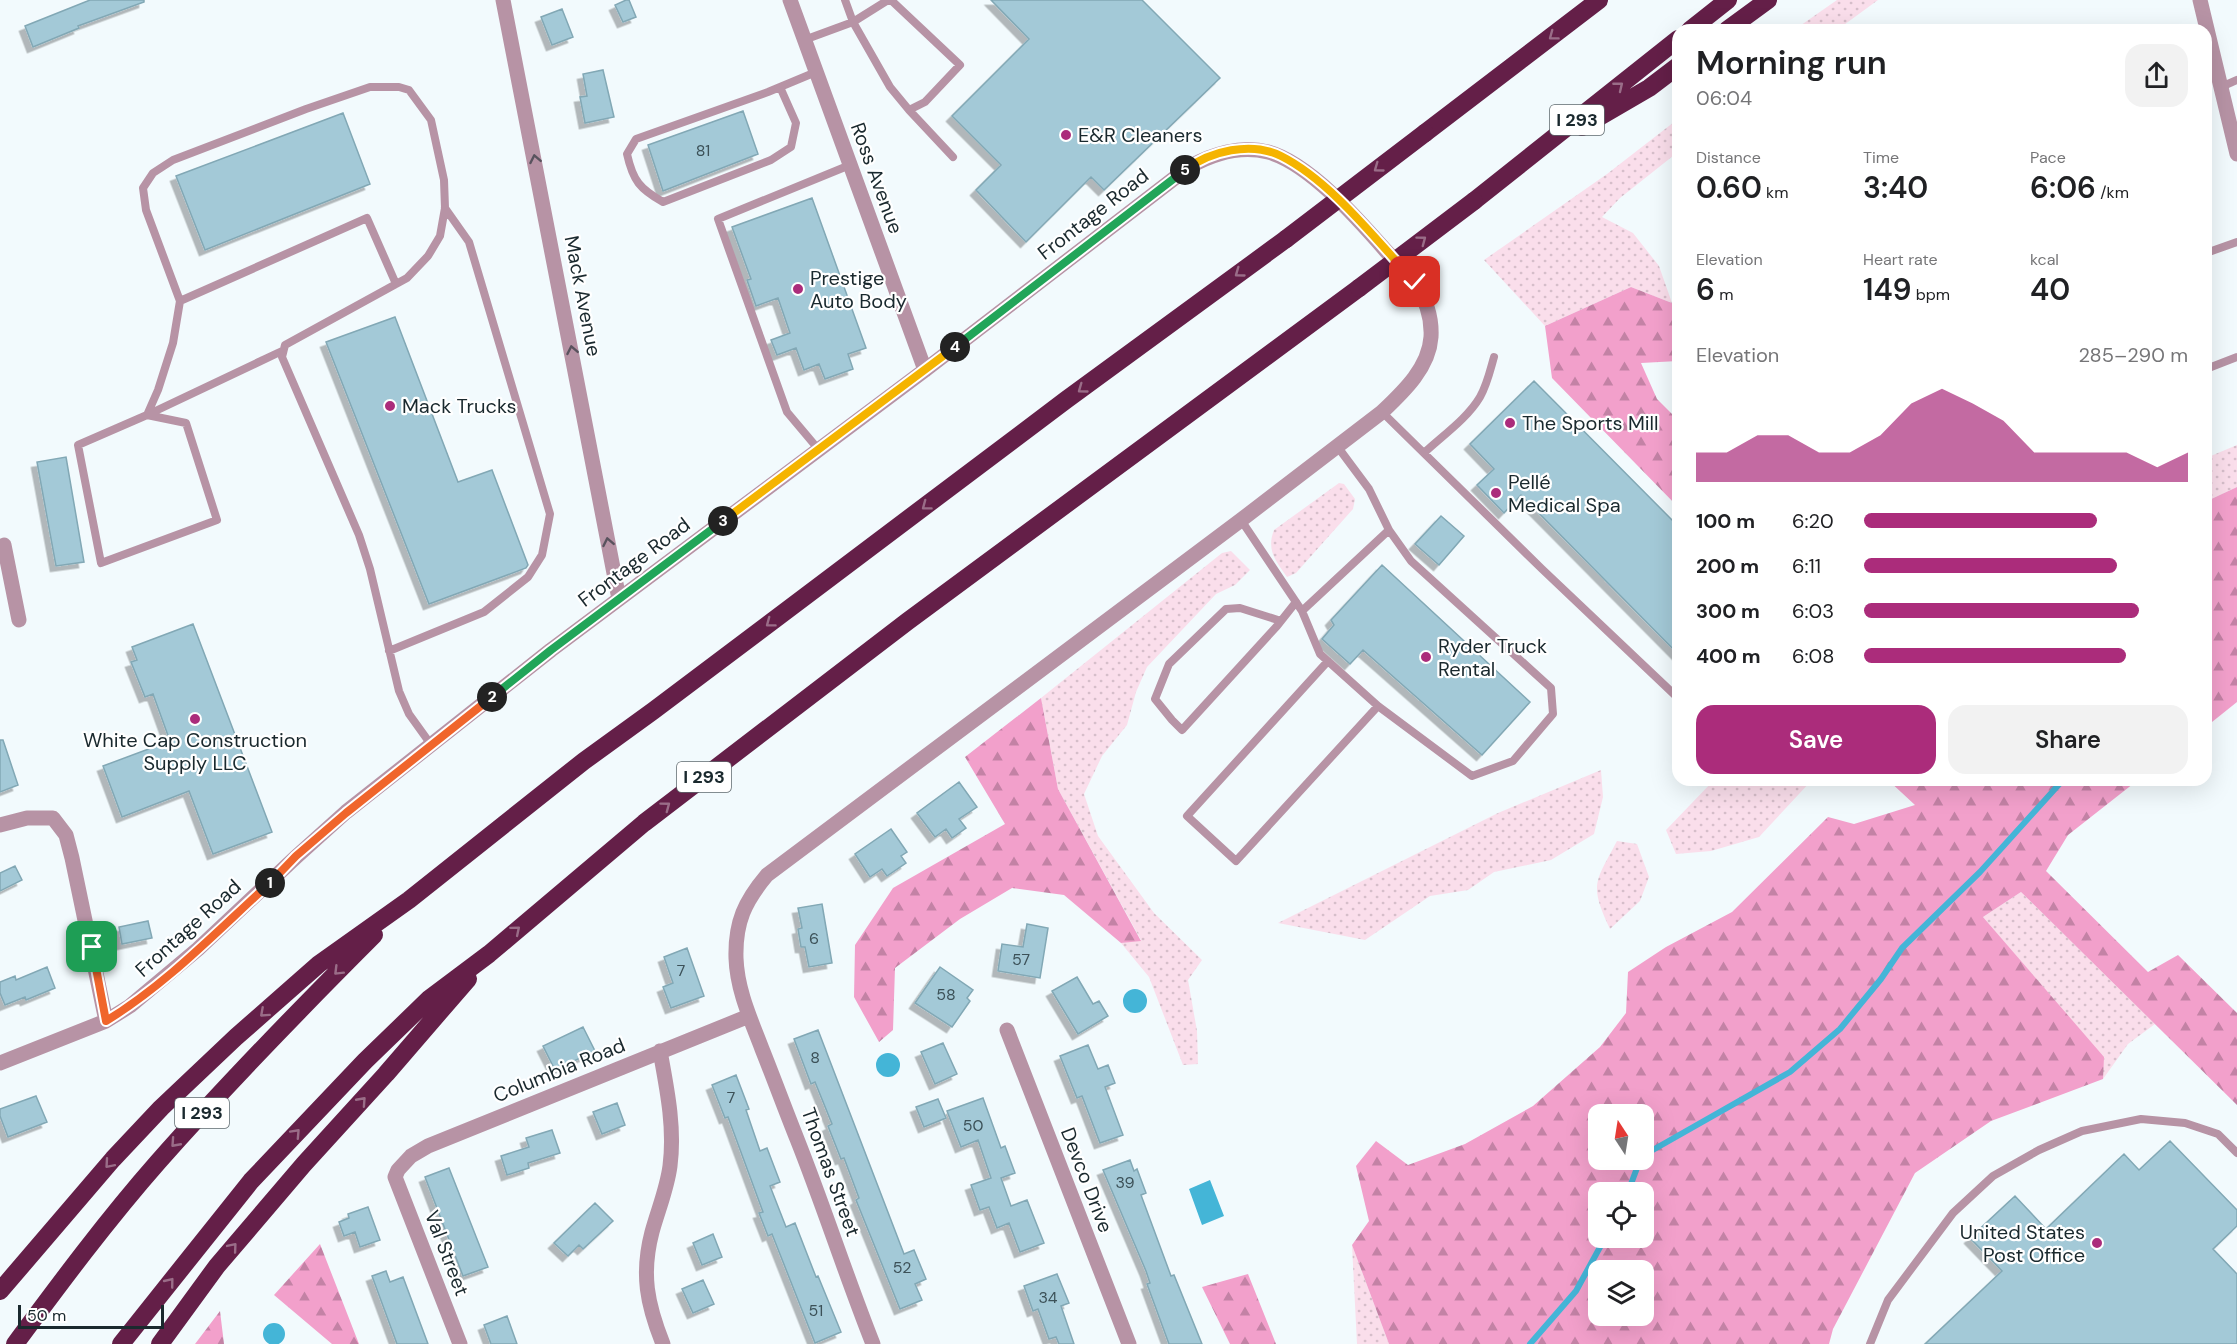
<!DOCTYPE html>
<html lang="en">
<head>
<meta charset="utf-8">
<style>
  :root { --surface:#fff; --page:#f2f2f2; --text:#202124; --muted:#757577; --accent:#ab2c7b }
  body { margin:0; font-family:"DM Sans",sans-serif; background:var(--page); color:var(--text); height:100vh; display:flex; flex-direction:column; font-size:22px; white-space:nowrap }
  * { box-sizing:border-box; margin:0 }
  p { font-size:20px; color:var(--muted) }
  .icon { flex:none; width:33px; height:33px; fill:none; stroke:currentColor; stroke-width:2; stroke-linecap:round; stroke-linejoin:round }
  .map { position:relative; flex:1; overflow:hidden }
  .side { position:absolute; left:1672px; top:24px; width:540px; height:762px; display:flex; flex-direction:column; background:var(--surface); border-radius:18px; box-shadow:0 6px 24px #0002 }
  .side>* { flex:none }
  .needle { width:39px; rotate:348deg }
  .buttons { position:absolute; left:1588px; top:1104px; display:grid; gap:12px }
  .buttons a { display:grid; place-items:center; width:66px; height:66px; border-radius:12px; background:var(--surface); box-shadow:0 6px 24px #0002; font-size:30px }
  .scale { position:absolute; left:18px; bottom:15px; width:146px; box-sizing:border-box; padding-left:6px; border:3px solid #1a292e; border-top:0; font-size:16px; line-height:21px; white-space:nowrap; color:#1a292e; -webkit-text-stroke:4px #fff; paint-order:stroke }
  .pin { position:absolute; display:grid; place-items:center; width:51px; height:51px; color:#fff; margin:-26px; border-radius:12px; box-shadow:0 3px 9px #0006 }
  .km { position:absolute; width:30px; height:30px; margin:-15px; border-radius:50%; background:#222; color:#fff; font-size:16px; line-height:30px; text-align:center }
  .round { display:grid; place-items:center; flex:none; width:63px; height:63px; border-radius:18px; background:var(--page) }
  .overview { display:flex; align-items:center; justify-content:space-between; height:102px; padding:0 24px }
  h1 { font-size:33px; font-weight:600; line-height:45px }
  .metrics { display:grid; grid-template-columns:repeat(3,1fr); gap:9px; height:102px; padding:6px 24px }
  .metrics div { display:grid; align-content:center }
  .metrics b { font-size:30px; font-weight:600 }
  .metrics small { font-size:16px; font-weight:400 }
  .metrics p { font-size:16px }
  .chart { height:168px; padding:12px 24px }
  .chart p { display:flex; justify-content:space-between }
  .chart svg { width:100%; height:108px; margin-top:6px; fill:var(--accent); opacity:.7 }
  .cta { display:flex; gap:12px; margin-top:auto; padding:12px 24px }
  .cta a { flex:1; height:69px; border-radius:18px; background:var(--accent); color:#fff; font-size:24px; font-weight:600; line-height:69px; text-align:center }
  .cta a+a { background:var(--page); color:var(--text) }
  ul { padding:0 24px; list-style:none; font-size:20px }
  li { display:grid; grid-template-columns:96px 72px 1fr; align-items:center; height:45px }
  li i { height:15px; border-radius:8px; background:var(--accent) }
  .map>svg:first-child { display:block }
</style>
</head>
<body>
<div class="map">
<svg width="2237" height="1344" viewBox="0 0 2237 1344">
  <defs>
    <pattern id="grass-dots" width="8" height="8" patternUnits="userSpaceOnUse" patternTransform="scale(1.5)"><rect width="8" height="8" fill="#fadeeb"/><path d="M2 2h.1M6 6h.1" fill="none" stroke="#d6beca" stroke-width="1.8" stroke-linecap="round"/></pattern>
    <pattern id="forest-firs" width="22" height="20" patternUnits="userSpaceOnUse" patternTransform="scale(1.5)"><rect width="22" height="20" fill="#f2a0cb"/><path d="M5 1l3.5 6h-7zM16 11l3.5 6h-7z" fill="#c382a5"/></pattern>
    <filter id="shadow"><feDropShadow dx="-5.5" dy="5.5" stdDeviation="0" flood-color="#0004"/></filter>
  </defs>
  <rect width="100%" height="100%" fill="#f2fafd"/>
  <path fill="url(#grass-dots)" d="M1837 0H1878L1837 30H1794Z
    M1678 119V152L1620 198 1602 217 1633 233 1659 266 1672 303 1631 287 1545 326 1484 260 1607 174Z
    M2237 445V487L2207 501 2206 458Z
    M1339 483 1344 484 1355 499 1353 509 1296 573 1287 577C1276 561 1266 550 1274 530Z
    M1231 551 1250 570 1235 585 1216 594 1147 667 1136 692 1127 725 1102 756 1084 794 1098 836 1154 913 1202 960 1188 980 1197 1031 1198 1064 1183 1065 1149 977 1121 943 1141 940 1058 789 1041 698 1222 553Z
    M1601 770 1603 797 1594 834 1551 860 1494 872 1468 890 1430 896 1365 940 1278 923 1498 813Z
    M1714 780H1812L1759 837 1711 851 1676 854 1666 830Z
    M1617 841 1637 844 1649 877 1640 901 1610 929C1589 884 1595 883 1617 841Z
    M2021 892 2155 1024 2128 1044 2103 1079V1057L1983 917Z
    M1352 1245 1389 1344H1357Z"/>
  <path fill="url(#forest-firs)" fill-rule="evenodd" d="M1631 287 1672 303 1678 318V361L1641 363 1657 399 1678 420V507L1552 378 1545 326Z
    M2237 487V702L2207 726V501Z
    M1041 698 1058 789 1141 941 1121 943 1064 895 1012 888 960 919 895 968 893 1030 879 1042 854 997 855 945 893 888 1005 824 965 757Z
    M1888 780H1922L1928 783 1931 780H2138L2068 835 2046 871 2148 972 2178 955 2237 1013V1105L2021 892 1983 917 2104 1057 2103 1079 1991 1121 1915 1173 1833 1329 1829 1344H1389L1352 1245 1369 1221 1356 1166 1376 1141 1408 1165 1465 1144 1533 1106 1600 1047 1626 1013 1628 972 1666 947 1732 912 1828 817 1854 824 1915 805ZM1599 1114H1644V1160H1599ZM1644 1192V1238H1599V1192ZM1644 1270V1316H1599V1270Z
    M320 1244 359 1344H332L274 1295Z
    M1248 1274 1276 1344H1230L1202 1287Z
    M220 1311 224 1344H195Z"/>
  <path fill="#44b5d7" d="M1123 1001a12 12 0 1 1 24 0a12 12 0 1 1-24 0Z
    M876 1065a12 12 0 1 1 24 0a12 12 0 1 1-24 0Z
    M1210 1180 1224 1216 1202 1225 1189 1189Z
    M263 1334a11 11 0 1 1 22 0a11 11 0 1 1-22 0Z"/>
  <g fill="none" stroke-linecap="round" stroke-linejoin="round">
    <path stroke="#44b5d7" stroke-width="6" d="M1644 1155 1790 1072 1840 1029 1881 979 1902 948 1980 872 2063 780
      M1628 1192 1640 1160
      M1530 1344 1576 1291 1605 1238"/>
  </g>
  <path fill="#a3c9d7" stroke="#82a8b5" stroke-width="1.5" filter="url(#shadow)" d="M90 0H144V2L78 26 79 28 33 47 25 26Z
    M626 0H629L636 17 623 22 615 5Z
    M991 0H1142L1220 78 1104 190 1091 177 1026 242 976 190 1001 165 952 116 1029 39Z
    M562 9 573 37 552 45 541 17Z
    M603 70 614 117 585 123 580 97 587 96 583 74Z
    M743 111 758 154 663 191 648 145Z
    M343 113 370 184 205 250 176 176Z
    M812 198 866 348 848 354 853 369 825 379 819 364 804 370 796 348 777 355 771 340 790 333 778 298 756 306 747 280 751 279 732 227Z
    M395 317 458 482 492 470 528 565 526 568 429 604 326 342Z
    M1534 381 1678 526V654L1521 495 1504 513 1477 485 1494 469 1470 444Z
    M66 457 84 562 56 566 37 462Z
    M1441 516 1464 536 1439 565 1415 544Z
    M1382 565 1530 702 1482 755 1363 650 1350 664 1322 639 1334 625 1331 620Z
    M193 624 272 832 213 854 189 791 122 817 103 766 170 741 153 694 145 697 131 662 137 660 132 647Z
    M0 740H3L18 785 0 792Z
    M959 782 977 807 959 819 966 828 952 838 946 829 935 837 917 813Z
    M891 829 907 852 901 856 906 863 887 876 882 869 870 877 855 854Z
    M15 866 22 880 0 891V873Z
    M822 904 832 963 809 967 805 947H801L798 929 802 928 798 908Z
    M148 921 152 938 122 944 119 927Z
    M1027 924 1048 928 1040 978 998 971 1002 944 1023 947Z
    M687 948 704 996 671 1008 663 987 673 983 664 957Z
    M47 967 55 988 26 1000 25 997 5 1005 0 993V982L15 976 16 980Z
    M940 967 973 990 967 998 970 1001 952 1027 915 1003Z
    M1077 977 1093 1004 1099 1001 1108 1016 1078 1034 1052 991Z
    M583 1027 595 1051 555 1070 543 1046Z
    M818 1030 904 1254 914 1250 926 1279 915 1284 922 1300 900 1309 856 1200 859 1198 844 1158 841 1159 828 1126 832 1124 815 1082 811 1084 794 1039Z
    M943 1043 957 1074 935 1084 921 1052Z
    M1088 1045 1098 1069 1108 1065 1115 1083 1105 1087 1123 1135 1100 1143 1082 1096 1077 1098 1060 1056Z
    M736 1075 749 1109 746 1110 760 1151 767 1148 780 1182 770 1186 786 1227 795 1223 816 1277 818 1276 841 1332 815 1343 772 1234 768 1236 759 1213 763 1212 728 1117 725 1118 712 1085Z
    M36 1096 47 1122 8 1137 0 1116V1109Z
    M983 1098 1001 1148 1005 1146 1015 1173 1001 1178 1011 1206 1027 1200 1044 1243 1020 1252 1009 1223 997 1228 989 1207 980 1210 971 1185 991 1178 978 1140 961 1147 947 1111Z
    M938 1099 946 1118 924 1127 916 1107Z
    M617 1103 625 1125 602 1134 593 1112Z
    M552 1130 560 1153 528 1163 529 1168 507 1175 501 1156 529 1147 526 1138Z
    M2170 1141 2237 1210V1226L2213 1249 2237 1274V1344H1925L2002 1271 1970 1238 2015 1196 2046 1229 2124 1154 2139 1170Z
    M1130 1160 1134 1171 1137 1169 1146 1193 1141 1195 1171 1276 1174 1275 1202 1344H1169L1147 1284 1150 1283 1146 1271 1103 1170Z
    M449 1168 488 1267 463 1276 425 1177Z
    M595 1203 613 1221 583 1249 579 1245 568 1256 554 1243Z
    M368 1207 380 1240 360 1247 355 1232 344 1236 339 1222 349 1218 348 1214Z
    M713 1234 722 1257 702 1265 693 1243Z
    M386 1271 390 1282 403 1277 428 1344H397L372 1276Z
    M1057 1274 1069 1303 1061 1306 1074 1344H1059L1056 1337 1049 1339 1038 1309 1033 1311 1024 1286Z
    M703 1280 714 1304 693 1313 682 1289Z
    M507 1316 517 1344H491L484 1325Z"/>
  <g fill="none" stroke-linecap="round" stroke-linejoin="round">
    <path stroke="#b793a5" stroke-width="8" d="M888 0 853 22 890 87 909 110 925 102 960 65 891 0
      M804 40 853 22 845 0
      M780 87 796 123 791 147 771 160 663 202C640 189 633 181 627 154L636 139 768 92 816 72
      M2221 87 2237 80
      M909 110 953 157
      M2206 253 2237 242
      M180 301 367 218 396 284
      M282 351 147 415 186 423 217 520 101 563 78 445 147 415 158 390 173 343 180 301 146 210 143 188 153 173 173 160 306 109 370 87H399L409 90 431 120 444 180 445 208 440 236 428 256 407 278 285 345 282 357 359 535 370 569 399 691 409 714 432 746
      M2206 369 2237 357
      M1382 412 1542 569 1678 698
      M819 450 787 412 718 219 850 165
      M1424 453C1442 436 1467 419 1480 397 1487 385 1490 371 1494 357
      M1241 520 1302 611 1389 530 1369 489 1337 446
      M1302 611 1320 654 1378 706 1472 776 1513 761 1553 714 1551 688 1411 561 1389 530
      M1281 621 1240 608 1226 609 1169 664 1155 699 1172 720 1182 730 1277 626 1296 602
      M389 651 484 612 528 577 542 555 550 514 469 242 445 208
      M1328 661 1187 816 1236 861 1378 706
      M1870 1344 1888 1300 1953 1213 1993 1176 2039 1150 2082 1131 2141 1119 2185 1123 2218 1134 2237 1153"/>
    <path stroke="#b793a5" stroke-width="15" d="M503 0 619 599
      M790 0 925 370
      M2200 0 2237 154
      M4 545 19 620
      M0 825 27 818H53L66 835 72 858 106 1021
      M1007 1030 1129 1344
      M660 1051C667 1089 675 1128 670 1166 667 1189 658 1210 652 1232 641 1274 647 1304 663 1344
      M0 1063 106 1021 130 1006 198 949 296 857 346 812 551 650 925 370 1189 167C1212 154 1241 145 1268 152 1309 163 1358 219 1386 251 1396 262 1408 272 1416 285 1426 300 1432 319 1431 337 1429 368 1403 392 1382 412L1241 520 767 875C745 901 735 922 736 958 737 990 751 1020 762 1049 774 1079 785 1109 797 1139 824 1207 846 1276 873 1344
      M460 1344 395 1177 398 1170 411 1156 428 1146 749 1016"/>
    <path stroke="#641f48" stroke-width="18" d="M1690 30 1728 0
      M1727 30 1768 0
      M1582 127 1649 88 1678 66
      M1425 133 1599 0
      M1474 201 1678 39
      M0 1291 113 1159 161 1108 236 1037 319 964 409 900 584 761 653 711 1066 400 1286 239
      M15 1344C61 1282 107 1220 158 1162 227 1084 300 1009 374 935
      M121 1344 251 1181 365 1061 429 999 489 954 644 823 908 621 1359 288
      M160 1344 217 1266 304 1164 386 1074 468 979"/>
    <path stroke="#641f48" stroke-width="18" d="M1286 239 1425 133
      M1359 288 1474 201"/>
  </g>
  <defs><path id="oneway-chevron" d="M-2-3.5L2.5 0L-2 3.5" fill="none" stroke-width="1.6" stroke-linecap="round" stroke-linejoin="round" transform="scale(1.5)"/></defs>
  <g stroke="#9a6d88">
    <use href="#oneway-chevron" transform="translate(1553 36) rotate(143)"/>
    <use href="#oneway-chevron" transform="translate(1619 86) rotate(-39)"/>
    <use href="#oneway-chevron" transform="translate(1378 168) rotate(144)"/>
    <use href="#oneway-chevron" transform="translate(1422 240) rotate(-37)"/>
    <use href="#oneway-chevron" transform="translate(1239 273) rotate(144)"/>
    <use href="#oneway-chevron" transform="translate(1082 389) rotate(144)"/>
    <use href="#oneway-chevron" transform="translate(926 506) rotate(143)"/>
    <use href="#oneway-chevron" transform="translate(770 623) rotate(143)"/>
    <use href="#oneway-chevron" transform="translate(666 806) rotate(-37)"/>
    <use href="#oneway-chevron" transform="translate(516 930) rotate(-40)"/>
    <use href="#oneway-chevron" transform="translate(338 971) rotate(135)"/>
    <use href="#oneway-chevron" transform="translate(264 1013) rotate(138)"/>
    <use href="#oneway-chevron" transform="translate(362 1101) rotate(-48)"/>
    <use href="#oneway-chevron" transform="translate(296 1133) rotate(-47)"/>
    <use href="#oneway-chevron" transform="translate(175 1143) rotate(132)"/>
    <use href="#oneway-chevron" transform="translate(109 1164) rotate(131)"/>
    <use href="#oneway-chevron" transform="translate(233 1247) rotate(-50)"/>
    <use href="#oneway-chevron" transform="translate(170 1282) rotate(-51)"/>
  </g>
  <g stroke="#59535e">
    <use href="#oneway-chevron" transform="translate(535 159) rotate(-101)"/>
    <use href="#oneway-chevron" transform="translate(572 350) rotate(-101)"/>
    <use href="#oneway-chevron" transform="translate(608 542) rotate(-101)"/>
  </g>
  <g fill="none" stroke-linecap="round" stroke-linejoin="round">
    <g stroke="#fff" stroke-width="12">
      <path id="split-1" d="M92 947 106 1021C167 984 217 931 270 883"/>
    </g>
    <g stroke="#fff" stroke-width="12">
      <path id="split-2" d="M270 883 296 856 346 813 492 697"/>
    </g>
    <g stroke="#fff" stroke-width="12">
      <path id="split-3" d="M492 697 551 650 723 521"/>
    </g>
    <g stroke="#fff" stroke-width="12">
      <path id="split-4" d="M723 521 955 347"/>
    </g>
    <g stroke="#fff" stroke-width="12">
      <path id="split-5" d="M955 347 1185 170"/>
    </g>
    <g stroke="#fff" stroke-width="12">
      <path id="split-6" d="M1185 170C1210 151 1251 141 1281 156 1331 181 1377 241 1415 282"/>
    </g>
    <use href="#split-1" stroke="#f0652b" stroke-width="8"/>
    <use href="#split-2" stroke="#f0652b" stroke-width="8"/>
    <use href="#split-3" stroke="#22a559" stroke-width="8"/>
    <use href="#split-4" stroke="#f5b400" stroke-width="8"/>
    <use href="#split-5" stroke="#22a559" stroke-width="8"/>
    <use href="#split-6" stroke="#f5b400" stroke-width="8"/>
  </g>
  <g fill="#ab2c7b" stroke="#fff" stroke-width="2">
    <circle cx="1066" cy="135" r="6"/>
    <circle cx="798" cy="289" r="6"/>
    <circle cx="390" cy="406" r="6"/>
    <circle cx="1510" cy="423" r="6"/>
    <circle cx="1496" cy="493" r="6"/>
    <circle cx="1426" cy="657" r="6"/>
    <circle cx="195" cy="719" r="6"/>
    <circle cx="2097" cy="1243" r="6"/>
  </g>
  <g text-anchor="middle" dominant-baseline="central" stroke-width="4.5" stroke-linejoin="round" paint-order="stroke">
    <g font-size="16" fill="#3c5158">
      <text x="703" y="150">81</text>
      <text x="814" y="938">6</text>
      <text x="1021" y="959">57</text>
      <text x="681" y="970">7</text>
      <text x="946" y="994">58</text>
      <text x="815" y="1057">8</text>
      <text x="731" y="1097">7</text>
      <text x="973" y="1125">50</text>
      <text x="1125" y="1182">39</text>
      <text x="902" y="1267">52</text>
      <text x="1048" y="1297">34</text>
      <text x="816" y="1310">51</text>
    </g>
    <g fill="#fff" stroke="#5f696d" stroke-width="1.5">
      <rect x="1550" y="105" width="54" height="30" rx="4.5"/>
      <rect x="677" y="762" width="54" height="30" rx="4.5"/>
      <rect x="175" y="1098" width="54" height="30" rx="4.5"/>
    </g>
    <g font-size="18" font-weight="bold" fill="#1a292e">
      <text x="1577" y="120">I 293</text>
      <text x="704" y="777">I 293</text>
      <text x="202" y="1113">I 293</text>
    </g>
    <g font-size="20" fill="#1a292e" stroke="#fff" text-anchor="start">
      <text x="1078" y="135">E&amp;R Cleaners</text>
      <text x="810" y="278">Prestige<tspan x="810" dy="23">Auto Body</tspan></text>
      <text x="402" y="406">Mack Trucks</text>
      <text x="1522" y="423">The Sports Mill</text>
      <text x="1508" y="482">Pellé<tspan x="1508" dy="23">Medical Spa</tspan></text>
      <text x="1438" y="646">Ryder Truck<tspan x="1438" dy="23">Rental</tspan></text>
      <text x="195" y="740" text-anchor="middle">White Cap Construction<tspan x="195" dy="23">Supply LLC</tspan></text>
      <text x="2085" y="1232" text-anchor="end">United States<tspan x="2085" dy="23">Post Office</tspan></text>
    </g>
    <g font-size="20" fill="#1a292e" stroke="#fff">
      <text transform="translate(877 178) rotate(70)">Ross Avenue</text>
      <text transform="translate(1093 214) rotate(-38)">Frontage Road</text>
      <text transform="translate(583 296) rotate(79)">Mack Avenue</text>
      <text transform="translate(634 562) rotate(-37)">Frontage Road</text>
      <text transform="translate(188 928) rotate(-42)">Frontage Road</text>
      <text transform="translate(559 1070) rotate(-22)">Columbia Road</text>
      <text transform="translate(831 1172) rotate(70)">Thomas Street</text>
      <text transform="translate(1087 1180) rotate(69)">Devco Drive</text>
      <text transform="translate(447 1253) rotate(69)">Val Street</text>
    </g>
  </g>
</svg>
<div class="buttons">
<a><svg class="needle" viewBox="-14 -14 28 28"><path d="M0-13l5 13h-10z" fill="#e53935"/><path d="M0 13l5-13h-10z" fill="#757577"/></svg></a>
<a><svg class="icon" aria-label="locate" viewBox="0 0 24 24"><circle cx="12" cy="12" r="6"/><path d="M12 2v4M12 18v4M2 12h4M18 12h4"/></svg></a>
<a><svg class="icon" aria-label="layers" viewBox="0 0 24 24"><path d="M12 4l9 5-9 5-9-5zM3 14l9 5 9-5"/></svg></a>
</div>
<div class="scale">50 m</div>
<div class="pin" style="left:92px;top:947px;background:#1e9e55"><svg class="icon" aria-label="arrive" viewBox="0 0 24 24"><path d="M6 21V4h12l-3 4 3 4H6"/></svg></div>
<div class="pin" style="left:1415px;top:282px;background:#d93025"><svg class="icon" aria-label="check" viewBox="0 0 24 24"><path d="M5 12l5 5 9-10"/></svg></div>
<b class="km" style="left:270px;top:883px">1</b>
<b class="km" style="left:492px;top:697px">2</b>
<b class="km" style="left:723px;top:521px">3</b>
<b class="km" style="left:955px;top:347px">4</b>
<b class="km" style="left:1185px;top:170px">5</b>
<section class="side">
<div class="overview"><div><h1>Morning run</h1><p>06:04</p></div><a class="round"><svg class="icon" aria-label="share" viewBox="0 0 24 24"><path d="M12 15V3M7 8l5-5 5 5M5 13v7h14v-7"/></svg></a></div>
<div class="metrics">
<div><p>Distance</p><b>0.60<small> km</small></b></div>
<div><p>Time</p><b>3:40</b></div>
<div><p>Pace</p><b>6:06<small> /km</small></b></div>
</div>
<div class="metrics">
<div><p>Elevation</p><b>6<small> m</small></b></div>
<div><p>Heart rate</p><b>149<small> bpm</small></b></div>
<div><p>kcal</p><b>40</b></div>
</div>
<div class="chart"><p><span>Elevation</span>285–290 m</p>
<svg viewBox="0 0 160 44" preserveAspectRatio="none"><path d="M0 44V32L10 32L20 25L30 25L40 32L50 32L60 25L70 12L80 6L90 12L100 19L110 32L120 32L130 32L140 32L150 38L160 32V44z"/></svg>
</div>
<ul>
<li><b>100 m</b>6:20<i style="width:72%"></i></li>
<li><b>200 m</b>6:11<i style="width:78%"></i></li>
<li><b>300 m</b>6:03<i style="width:85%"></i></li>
<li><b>400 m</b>6:08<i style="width:81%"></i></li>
</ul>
<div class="cta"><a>Save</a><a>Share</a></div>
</section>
</div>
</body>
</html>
